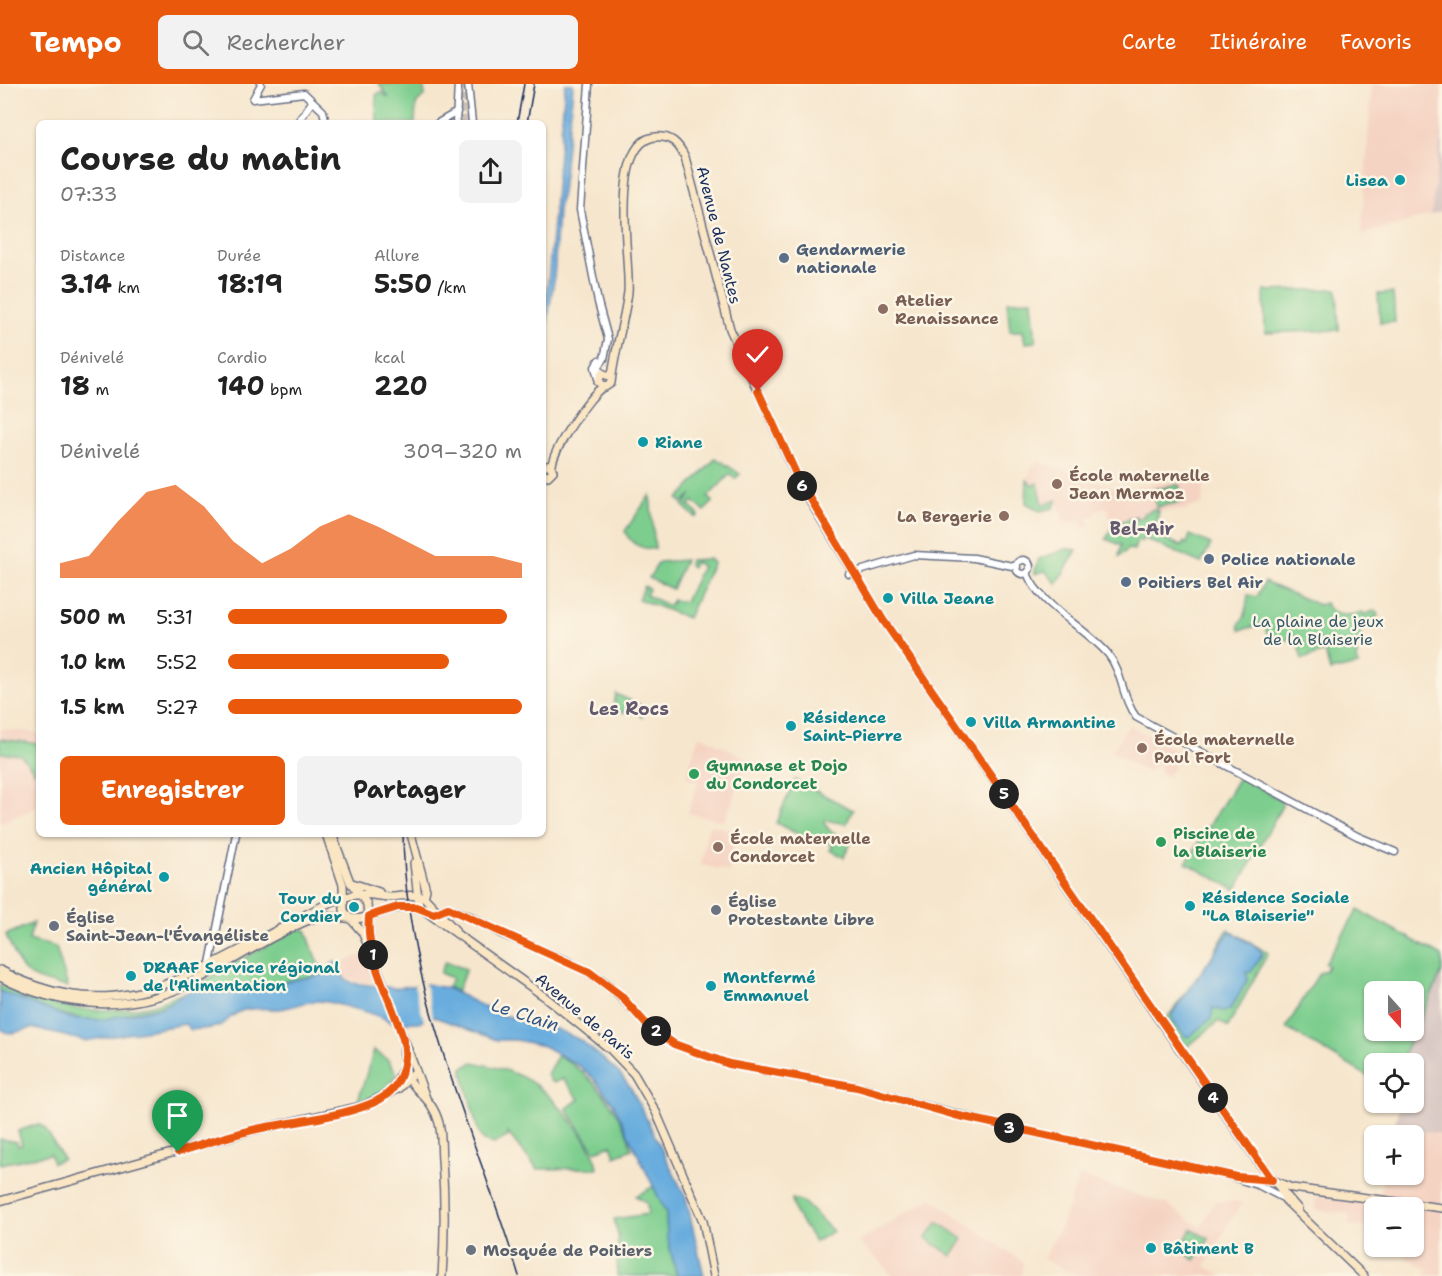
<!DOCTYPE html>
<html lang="fr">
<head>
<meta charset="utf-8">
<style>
  :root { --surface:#fff; --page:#f2f2f2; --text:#222; --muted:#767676; --accent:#ea580c }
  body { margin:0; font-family:"Shantell Sans",sans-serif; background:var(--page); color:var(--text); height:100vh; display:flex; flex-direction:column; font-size:22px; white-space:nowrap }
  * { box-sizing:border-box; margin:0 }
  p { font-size:20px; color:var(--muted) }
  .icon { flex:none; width:33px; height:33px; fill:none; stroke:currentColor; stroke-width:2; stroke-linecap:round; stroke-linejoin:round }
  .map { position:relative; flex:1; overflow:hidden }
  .sheet { position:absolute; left:36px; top:36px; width:510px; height:717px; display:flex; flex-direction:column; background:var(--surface); border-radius:9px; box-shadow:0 2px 4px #0004 }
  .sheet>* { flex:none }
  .needle { width:39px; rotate:159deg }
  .buttons { position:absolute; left:1364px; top:897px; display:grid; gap:12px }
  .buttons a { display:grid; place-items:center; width:60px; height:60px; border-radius:9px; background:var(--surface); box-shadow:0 2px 4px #0004; font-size:30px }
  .pin { position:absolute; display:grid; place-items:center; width:51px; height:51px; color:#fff; margin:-62px -26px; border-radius:50% 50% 50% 0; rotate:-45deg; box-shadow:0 0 6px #0007 }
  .pin .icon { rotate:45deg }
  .km { position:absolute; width:30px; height:30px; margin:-15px; border-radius:50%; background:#222; color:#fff; font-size:16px; line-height:30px; text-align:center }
  .round { display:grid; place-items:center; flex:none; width:63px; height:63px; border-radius:9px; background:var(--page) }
  .head { display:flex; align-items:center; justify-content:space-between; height:102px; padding:0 24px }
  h1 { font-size:33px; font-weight:700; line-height:45px }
  .metrics { display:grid; grid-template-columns:repeat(3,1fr); gap:9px; height:102px; padding:6px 24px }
  .metrics div { display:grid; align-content:center }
  .metrics b { font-size:26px; font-weight:700 }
  .metrics small { font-size:16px; font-weight:400 }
  .metrics p { font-size:16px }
  .chart { height:168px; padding:12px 24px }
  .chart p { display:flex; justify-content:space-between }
  .chart svg { width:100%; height:108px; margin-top:6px; fill:var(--accent); opacity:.7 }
  .primary-button { display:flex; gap:12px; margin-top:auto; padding:12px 24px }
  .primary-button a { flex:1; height:69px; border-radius:9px; background:var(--accent); color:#fff; font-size:24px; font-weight:700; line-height:69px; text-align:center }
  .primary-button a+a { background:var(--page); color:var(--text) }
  ul { padding:0 24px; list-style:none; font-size:20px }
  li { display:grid; grid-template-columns:96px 72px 1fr; align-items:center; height:45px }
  li i { height:15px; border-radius:8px; background:var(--accent) }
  header { display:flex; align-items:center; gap:36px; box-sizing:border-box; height:84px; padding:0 30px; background:var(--accent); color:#fff }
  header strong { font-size:28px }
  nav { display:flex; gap:33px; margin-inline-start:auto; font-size:21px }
  .search { width:420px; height:54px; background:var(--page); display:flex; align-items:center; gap:15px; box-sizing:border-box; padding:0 21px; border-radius:9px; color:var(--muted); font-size:22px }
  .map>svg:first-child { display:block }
</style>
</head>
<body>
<header>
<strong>Tempo</strong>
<div class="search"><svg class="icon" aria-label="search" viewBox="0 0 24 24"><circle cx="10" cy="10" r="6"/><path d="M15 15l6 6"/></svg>Rechercher</div>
<nav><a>Carte</a><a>Itinéraire</a><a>Favoris</a></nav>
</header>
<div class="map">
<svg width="1442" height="1192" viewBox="0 0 1442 1192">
  <rect width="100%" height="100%" fill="#fcf5e5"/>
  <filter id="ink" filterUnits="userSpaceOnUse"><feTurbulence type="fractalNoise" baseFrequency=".0167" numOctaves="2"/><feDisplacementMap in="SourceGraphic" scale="12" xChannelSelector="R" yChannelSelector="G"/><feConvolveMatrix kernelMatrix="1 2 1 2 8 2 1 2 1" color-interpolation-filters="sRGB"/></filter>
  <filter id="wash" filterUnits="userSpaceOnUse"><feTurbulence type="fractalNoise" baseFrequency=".008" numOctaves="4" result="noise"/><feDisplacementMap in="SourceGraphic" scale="24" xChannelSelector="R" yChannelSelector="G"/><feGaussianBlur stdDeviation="1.35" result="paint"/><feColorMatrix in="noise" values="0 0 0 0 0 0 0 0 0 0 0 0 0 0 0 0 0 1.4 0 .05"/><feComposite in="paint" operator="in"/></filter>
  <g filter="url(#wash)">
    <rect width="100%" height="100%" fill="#f6e6cd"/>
    <path fill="#f5d3c2" d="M1372 0H1442V42L1431 131 1361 151Z
      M1039 378 1120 405 1205 393 1202 420 1184 426 1155 427 1137 435 1135 433 1113 441 1107 423 1095 427 1096 431 1088 434 1090 441 1083 444 1080 437 1064 438 1057 417 1043 422 1038 399 1032 401 1027 396 1032 382Z
      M1129 641 1181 670 1168 693 1159 688 1161 683 1155 680 1149 689 1111 668Z
      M0 645 39 649V686L35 689 39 698V719L35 724 0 740Z
      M699 651 758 679 755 690 745 686 724 737 688 729 698 698 686 693Z
      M711 741 732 746 735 750 728 789 724 786 701 781 708 744Z
      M366 869 376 896 364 899 345 893 340 879Z
      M1394 1044 1442 1050V1192H1425L1428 1185 1405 1174 1408 1168 1398 1163 1413 1162V1124H1374V1144L1349 1142V1130L1315 1126 1316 1113 1377 1120 1384 1091 1413 1090V1052L1393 1051Z
      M1079 1092 1166 1120 1201 1143 1215 1117 1242 1118 1205 1182 1223 1192H1075L1043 1175 1062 1140Z
      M931 1114 1023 1178 1021 1192H891L882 1179 858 1158Z"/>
    <path fill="#d1c0bd" d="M1442 42V128L1431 131Z
      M1442 888V1050L1394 1044 1400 1019 1413 1018V980L1399 979Z"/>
    <path fill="#7dce8e" stroke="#4c7e76" stroke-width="1.5" fill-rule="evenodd" d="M379 0H423L425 11 416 20 415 39H377L376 11 381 8 389 14Z
      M1337 205 1339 246 1265 249 1264 207Z
      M1393 209 1395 238 1380 239 1378 210Z
      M1032 216 1036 258 1025 259 1023 247H1010L1007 217Z
      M716 374 740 390 735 395 730 390 708 413 713 418 704 427 693 417 689 422 699 431 696 434 683 422 692 410 682 419 678 415Z
      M1027 396 1033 401 1038 399 1043 421 1057 416 1053 424 1040 427 1026 419Z
      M1179 401 1183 418 1156 423 1155 405 1166 403 1168 406V402Z
      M650 411 655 465C642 465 630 460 625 447Z
      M1154 425 1159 427 1156 440 1160 441V453L1182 462 1184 458 1187 460 1190 451 1211 460 1201 479 1143 454 1141 458 1137 457 1134 466 1128 465 1119 473 1121 461 1106 455 1113 441 1136 432 1137 435 1144 432 1143 430Z
      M1066 465 1077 466 1057 500 1045 487 1034 490 1039 475Z
      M709 475 713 479 688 534 638 515 644 502 649 505 646 511 669 522 673 516 685 518 702 482 695 478 692 483 689 481 690 476Z
      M685 476 672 505 649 494 659 478Z
      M1264 498 1319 521 1325 519C1333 534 1349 532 1363 528L1364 531 1376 526 1378 532C1358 544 1354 559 1358 581L1330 587 1325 568 1302 575 1296 553 1271 560 1264 540 1240 546 1239 541 1245 531 1248 511 1257 513Z
      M616 610 644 623 642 633 639 630 616 627 617 630 612 629Z
      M0 655 39 660V686L35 688 21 671 0 669Z
      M1240 692 1281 716 1282 722 1236 806 1186 779Z
      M795 696 853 726 846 740 825 736 824 739 830 747 851 758 844 773 830 766 833 761 817 754 814 758 776 739Z
      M1358 826 1442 872V888L1399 979 1374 980V996L1286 944 1319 889 1326 886 1328 881 1325 879ZM1374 908H1413V946H1374Z
      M33 839 29 856 56 863 68 903C23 894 23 891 6 851Z
      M298 845 306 846 318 880 322 881 325 891C302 892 279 901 257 901 235 902 213 900 192 905L223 885Z
      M1228 845 1268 869 1228 943 1219 937 1187 963 1167 934 1209 877Z
      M445 878 466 885 457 908 448 903 452 894 440 889Z
      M0 901C44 924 99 932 148 922 161 920 169 913 182 910 169 923 156 924 139 927 127 929 115 935 103 936 71 938 29 919 0 907Z
      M374 966 388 976 397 990 382 1009 357 1020Z
      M558 971C593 991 621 1026 632 1065L615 1072 611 1061 595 1067 566 1025 579 1015 563 995 554 999 550 997 547 990Z
      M473 978C494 983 516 987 534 1000 554 1013 596 1062 598 1084L537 1085 507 1048 509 1052 494 1060 484 1057 479 1050 463 990V984Z
      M38 1040 45 1044 63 1075 53 1079 50 1070 0 1080V1055L17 1058 18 1062 22 1061 18 1047Z
      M654 1102 666 1129 667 1152 677 1192H617L618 1151 614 1135 648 1130 647 1119 636 1112Z
      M792 1115 803 1118 833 1147 815 1158 795 1129Z
      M938 1138 963 1155 952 1172 926 1154Z
      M1191 1145 1209 1155 1195 1176 1180 1166 1185 1157 1189 1156 1186 1154Z"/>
    <path fill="#69adde" stroke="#426e9e" stroke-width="1.5" d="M565 0H573L572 12 562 108 558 125 554 196 543 263V231L548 197Z
      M1230 847 1261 866 1262 871 1251 888H1246L1248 895 1230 926 1223 927 1213 924 1211 935 1188 953 1185 952 1173 937 1172 930Z
      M336 878 344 894 352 899 395 904 425 900 447 904 500 931 529 936 556 945 580 956 600 972 620 990 632 1006 686 1114 704 1192H677L667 1152 666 1129 613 1019 594 995 581 983 544 962 516 956H497L432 932 419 938 392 939C385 932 329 917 319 917 305 917 291 924 278 925 265 925 254 923 241 927 231 931 227 938 219 942 211 945 200 945 191 946L185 940 85 957 32 944 9 950 0 944V907L70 934 100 936 162 923 196 903 258 902 335 889 331 880Z"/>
    <path fill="#f6e6cd" d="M424 898 425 900 434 936 424 937 414 901Z"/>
  </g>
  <g filter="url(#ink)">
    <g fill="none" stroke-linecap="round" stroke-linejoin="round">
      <path stroke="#cac1b7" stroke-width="7" stroke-dasharray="7 3.5" stroke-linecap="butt" d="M463 39 464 0"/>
      <g stroke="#686f85" stroke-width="9">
        <path id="tertiary" d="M468 0 472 39
          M589 0 580 126 598 218 608 255 604 275 599 282 601 290
          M253 15 304 9 323 27 326 39
          M253 15 261 0
          M297 39 312 18
          M438 39 457 28
          M456 39 458 0
          M598 295 595 283 599 276
          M1016 483a7 7 0 1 1 14 0a7 7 0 1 1-14 0Z
          M1027 489C1039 521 1085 543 1108 570 1123 589 1122 615 1136 633L1357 752 1395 768
          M849 490 914 471 974 474 1017 483
          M428 829 448 824 470 832 501 850 566 876 605 898 646 940 674 960 729 980 857 1003 1003 1042 1220 1089 1260 1102 1285 1115
          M209 884 236 750
          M1249 1095 1272 1096"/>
      </g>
      <g stroke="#686f85" stroke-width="10">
        <path id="secondary" d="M611 293 602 289 598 298 605 303 611 299C614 269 624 239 628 208 631 178 606 47 662 53 674 54 680 63 685 73L730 245 791 381 813 422 883 536 1157 933 1261 1082 1298 1125
          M552 382C552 367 590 310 603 303
          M543 383 550 381 553 387 548 392 543 389
          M326 750 343 801 344 827 362 848 374 875 426 1014
          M332 750 350 798 367 820 370 858
          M411 750 426 806 424 813
          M414 779 419 824
          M352 799 379 808
          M0 886C112 946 185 894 285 842 306 831 332 814 356 811 367 809 377 812 388 813 400 813 412 809 424 813L455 846
          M0 893C59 924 128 930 189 900 231 879 270 851 314 834 331 829 346 837 362 834 384 830 398 818 422 825L545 913 611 966 634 990 656 1028 703 1137 714 1192
          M404 962C401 1011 429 1002 439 1039 442 1051 441 1064 442 1076 445 1115 445 1152 442 1192
          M392 1006 403 984
          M1274 1097 1292 1104 1442 1124
          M1281 1107 1286 1117 1364 1192
          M0 1117 254 1046 363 1022 399 1004 416 987"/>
      </g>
      <use href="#tertiary" stroke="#fff" stroke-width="6"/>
      <use href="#secondary" stroke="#fbe6c4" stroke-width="7"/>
      <path stroke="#1b2f5e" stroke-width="1.5" d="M517 39 524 0
        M527 39 534 0
        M403 750C405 907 474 1045 519 1192"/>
    </g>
  </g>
  <g fill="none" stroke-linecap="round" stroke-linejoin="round" filter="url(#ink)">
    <g stroke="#fff" stroke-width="12">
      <path id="route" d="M178 1068C204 1060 230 1051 257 1045 290 1038 359 1031 385 1012 402 1000 409 974 403 955 392 915 365 875 369 832L398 823H416L434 830 448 824 589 888 620 911 646 940 674 960 729 980 857 1003 955 1031 1237 1093 1272 1096 883 536 797 392 758 307"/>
    </g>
    <use href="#route" stroke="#ea580c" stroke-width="8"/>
  </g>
  <g fill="#0f9aa8" stroke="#fcf5e5" stroke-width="2">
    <circle cx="1400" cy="96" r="6"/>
    <circle cx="643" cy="358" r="6"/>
    <circle cx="888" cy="514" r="6"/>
    <circle cx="971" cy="638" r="6"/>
    <circle cx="791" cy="642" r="6"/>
    <circle cx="164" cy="793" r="6"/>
    <circle cx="1190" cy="822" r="6"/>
    <circle cx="354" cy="823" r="6"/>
    <circle cx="131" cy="892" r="6"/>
    <circle cx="711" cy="902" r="6"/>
    <circle cx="1151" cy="1164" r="6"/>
  </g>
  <g fill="#5c6f8a" stroke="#fcf5e5" stroke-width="2">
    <circle cx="784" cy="174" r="6"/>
    <circle cx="1209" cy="475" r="6"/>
    <circle cx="1126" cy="498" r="6"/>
  </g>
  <g fill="#8d6e63" stroke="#fcf5e5" stroke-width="2">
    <circle cx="883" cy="225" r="6"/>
    <circle cx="1057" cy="400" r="6"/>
    <circle cx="1004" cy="432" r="6"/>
    <circle cx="1142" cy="664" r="6"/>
    <circle cx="718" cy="763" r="6"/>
  </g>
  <g fill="#2e9e5b" stroke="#fcf5e5" stroke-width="2">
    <circle cx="694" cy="690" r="6"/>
    <circle cx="1161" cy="758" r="6"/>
  </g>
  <g fill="#6b7280" stroke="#fcf5e5" stroke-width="2">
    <circle cx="716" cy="826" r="6"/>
    <circle cx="54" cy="842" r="6"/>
    <circle cx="471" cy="1166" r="6"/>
  </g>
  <g text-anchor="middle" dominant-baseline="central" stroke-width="5" stroke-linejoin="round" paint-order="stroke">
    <g font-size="16" font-weight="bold" fill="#0d838f" stroke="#fcf5e5" text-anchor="start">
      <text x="1388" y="96" text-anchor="end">Lisea</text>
      <text x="655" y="358">Riane</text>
      <text x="900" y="514">Villa Jeane</text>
      <text x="803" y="633">Résidence<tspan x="803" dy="18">Saint-Pierre</tspan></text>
      <text x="983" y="638">Villa Armantine</text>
      <text x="152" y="784" text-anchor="end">Ancien Hôpital<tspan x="152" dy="18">général</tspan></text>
      <text x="1202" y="813">Résidence Sociale<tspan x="1202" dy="18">"La Blaiserie"</tspan></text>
      <text x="342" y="814" text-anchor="end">Tour du<tspan x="342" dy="18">Cordier</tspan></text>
      <text x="143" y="883">DRAAF Service régional<tspan x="143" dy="18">de l'Alimentation</tspan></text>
      <text x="723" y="893">Montfermé<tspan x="723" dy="18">Emmanuel</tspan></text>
      <text x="1163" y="1164">Bâtiment B</text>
    </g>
    <g font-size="16" fill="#1b2f5e" stroke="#fcf5e5">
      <text transform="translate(719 151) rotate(76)">Avenue de Nantes</text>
      <text transform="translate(585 932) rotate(40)">Avenue de Paris</text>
    </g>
    <g font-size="16" font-weight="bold" fill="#4e5e75" stroke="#fcf5e5" text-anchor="start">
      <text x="796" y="165">Gendarmerie<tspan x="796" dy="18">nationale</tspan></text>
      <text x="1221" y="475">Police nationale</text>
      <text x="1138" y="498">Poitiers Bel Air</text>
    </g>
    <g font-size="16" font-weight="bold" fill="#785e54" stroke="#fcf5e5" text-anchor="start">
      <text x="895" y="216">Atelier<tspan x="895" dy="18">Renaissance</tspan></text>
      <text x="1069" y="391">École maternelle<tspan x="1069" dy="18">Jean Mermoz</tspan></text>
      <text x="992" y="432" text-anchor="end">La Bergerie</text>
      <text x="1154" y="655">École maternelle<tspan x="1154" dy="18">Paul Fort</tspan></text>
      <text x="730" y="754">École maternelle<tspan x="730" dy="18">Condorcet</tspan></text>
    </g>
    <g font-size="16" fill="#34576a" stroke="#fcf5e5">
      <text x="1318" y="537">La plaine de jeux<tspan x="1318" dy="18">de la Blaiserie</tspan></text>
    </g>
    <g font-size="16" font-weight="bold" fill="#27864d" stroke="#fcf5e5" text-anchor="start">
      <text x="706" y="681">Gymnase et Dojo<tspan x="706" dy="18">du Condorcet</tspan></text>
      <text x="1173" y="749">Piscine de<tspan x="1173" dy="18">la Blaiserie</tspan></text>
    </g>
    <g font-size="16" font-weight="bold" fill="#5b616d" stroke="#fcf5e5" text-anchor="start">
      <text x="728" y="817">Église<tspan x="728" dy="18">Protestante Libre</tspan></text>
      <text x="66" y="833">Église<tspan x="66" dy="18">Saint-Jean-l'Évangéliste</tspan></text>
      <text x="483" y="1166">Mosquée de Poitiers</text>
    </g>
    <g font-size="18" font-weight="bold" fill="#635a70" stroke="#fcf5e5">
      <text x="1142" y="445">Bel-Air</text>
      <text x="629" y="625">Les Rocs</text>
    </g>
    <g font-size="18" font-style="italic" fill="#325584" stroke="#fcf5e5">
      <text transform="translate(525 931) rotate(18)">Le Clain</text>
    </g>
  </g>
</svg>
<div class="buttons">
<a><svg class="needle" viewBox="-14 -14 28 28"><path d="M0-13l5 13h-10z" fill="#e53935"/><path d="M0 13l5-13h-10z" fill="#767676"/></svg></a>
<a><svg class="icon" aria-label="locate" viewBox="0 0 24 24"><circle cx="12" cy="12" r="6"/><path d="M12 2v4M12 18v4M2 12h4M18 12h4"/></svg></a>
<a>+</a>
<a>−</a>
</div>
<div class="pin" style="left:178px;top:1068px;background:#1e9e55"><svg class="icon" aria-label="arrive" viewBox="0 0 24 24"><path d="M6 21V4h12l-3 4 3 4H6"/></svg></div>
<div class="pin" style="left:758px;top:307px;background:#d93025"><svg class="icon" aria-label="check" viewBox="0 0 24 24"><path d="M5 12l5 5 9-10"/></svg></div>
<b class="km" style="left:373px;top:871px">1</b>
<b class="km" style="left:656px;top:947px">2</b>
<b class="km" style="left:1009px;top:1044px">3</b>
<b class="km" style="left:1213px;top:1014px">4</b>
<b class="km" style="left:1004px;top:710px">5</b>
<b class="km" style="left:802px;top:402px">6</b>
<section class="sheet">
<div class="head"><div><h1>Course du matin</h1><p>07:33</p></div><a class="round"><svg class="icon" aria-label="share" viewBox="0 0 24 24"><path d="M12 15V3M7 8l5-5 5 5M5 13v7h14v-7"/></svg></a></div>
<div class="metrics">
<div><p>Distance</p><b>3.14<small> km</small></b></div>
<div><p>Durée</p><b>18:19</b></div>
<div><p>Allure</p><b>5:50<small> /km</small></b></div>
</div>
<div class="metrics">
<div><p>Dénivelé</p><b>18<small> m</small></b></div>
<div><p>Cardio</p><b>140<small> bpm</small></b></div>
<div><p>kcal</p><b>220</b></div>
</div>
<div class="chart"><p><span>Dénivelé</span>309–320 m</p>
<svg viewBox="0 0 160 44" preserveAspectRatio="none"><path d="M0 44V38L10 35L20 21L30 9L40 6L50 15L60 29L70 38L80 32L90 23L100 18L110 23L120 29L130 35L140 35L150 35L160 38V44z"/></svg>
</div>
<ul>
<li><b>500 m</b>5:31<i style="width:95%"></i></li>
<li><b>1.0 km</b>5:52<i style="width:75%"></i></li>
<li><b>1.5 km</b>5:27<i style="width:100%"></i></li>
</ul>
<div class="primary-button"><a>Enregistrer</a><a>Partager</a></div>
</section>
</div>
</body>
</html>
